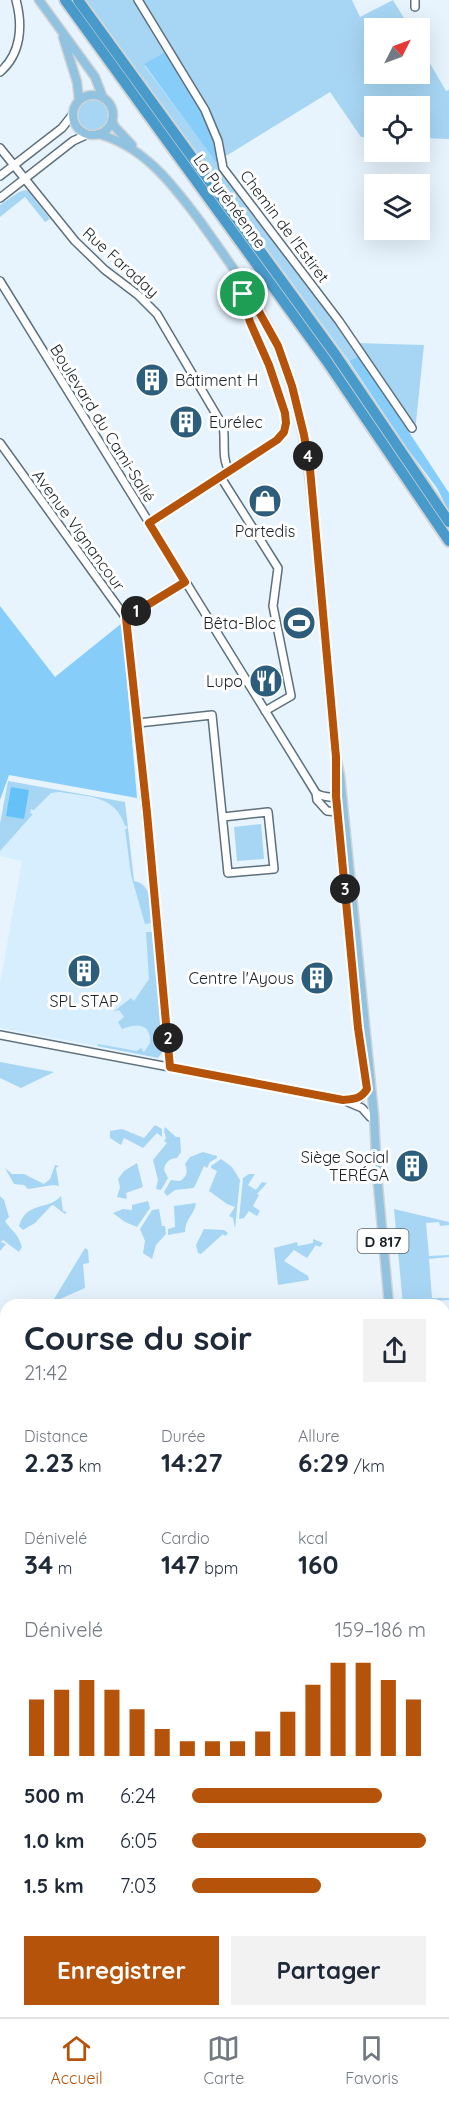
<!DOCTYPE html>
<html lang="fr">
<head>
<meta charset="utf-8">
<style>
  :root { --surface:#fff; --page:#f2f2f3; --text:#1f2937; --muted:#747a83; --line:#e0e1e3; --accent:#b45309 }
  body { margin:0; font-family:Quicksand,sans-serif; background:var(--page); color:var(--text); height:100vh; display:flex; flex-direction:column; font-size:22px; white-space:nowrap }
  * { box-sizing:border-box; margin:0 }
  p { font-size:20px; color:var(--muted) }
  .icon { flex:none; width:33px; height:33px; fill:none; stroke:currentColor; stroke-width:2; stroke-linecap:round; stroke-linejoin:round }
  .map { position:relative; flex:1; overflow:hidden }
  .drawer { position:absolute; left:0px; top:1299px; width:450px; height:718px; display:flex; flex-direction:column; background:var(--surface); border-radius:18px 18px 0 0; box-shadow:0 6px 24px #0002 }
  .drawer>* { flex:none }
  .needle { width:39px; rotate:48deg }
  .controls { position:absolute; left:364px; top:18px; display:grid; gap:12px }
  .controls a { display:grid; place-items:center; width:66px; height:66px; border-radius:0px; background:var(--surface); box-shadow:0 6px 24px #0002; font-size:30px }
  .pin { position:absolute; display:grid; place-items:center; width:51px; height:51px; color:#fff; margin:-26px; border:3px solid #fff; border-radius:50%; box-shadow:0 2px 6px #0007 }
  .km { position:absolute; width:30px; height:30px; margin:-15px; border-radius:50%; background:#222; color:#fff; font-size:16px; line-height:30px; text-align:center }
  .round { display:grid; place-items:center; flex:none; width:63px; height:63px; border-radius:0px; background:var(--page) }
  .summary { display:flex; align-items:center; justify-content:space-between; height:102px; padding:0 24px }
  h1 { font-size:33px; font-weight:700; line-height:45px }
  .metrics { display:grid; grid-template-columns:repeat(3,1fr); gap:9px; height:102px; padding:6px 24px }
  .metrics div { display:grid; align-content:center }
  .metrics b { font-size:26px; font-weight:700 }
  .metrics small { font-size:16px; font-weight:400 }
  .metrics p { font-size:16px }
  .chart { height:168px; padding:12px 24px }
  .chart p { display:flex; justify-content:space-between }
  .chart svg { width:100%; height:108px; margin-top:6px; stroke:var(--accent); stroke-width:6 }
  .button { display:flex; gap:12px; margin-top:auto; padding:12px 24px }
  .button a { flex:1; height:69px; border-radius:0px; background:var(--accent); color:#fff; font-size:24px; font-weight:700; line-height:69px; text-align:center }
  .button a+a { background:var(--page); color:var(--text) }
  ul { padding:0 24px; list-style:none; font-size:20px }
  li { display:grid; grid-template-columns:96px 72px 1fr; align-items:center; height:45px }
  li i { height:15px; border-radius:8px; background:var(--accent) }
  .menu { display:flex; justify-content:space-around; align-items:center; height:84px; border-top:2px solid var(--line); background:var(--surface); font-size:16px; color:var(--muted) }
  .menu a { display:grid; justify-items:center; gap:3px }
  .menu .active { color:var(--accent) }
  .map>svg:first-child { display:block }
</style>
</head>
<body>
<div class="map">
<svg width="449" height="2017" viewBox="0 0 449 2017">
  <rect width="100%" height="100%" fill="#e7f4fd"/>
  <path fill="#d6eefd" d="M8 781 125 802 134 881 141 882 148 889 163 1051 158 1057 0 1028V984L22 861 0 856V824Z
    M0 1402 6 1404V1671L0 1670Z"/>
  <path fill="#a7d6f4" d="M86 0H352L360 17 393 0 410 28H375V74H420V46L446 91 449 90V139L420 138V106H375V137H361L330 92 226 156 206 102 144 65 337 322 359 356 349 361Z
    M77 115a16 16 0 1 1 32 0a16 16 0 1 1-32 0Z
    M26 190 29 192 50 219 45 222 25 197 0 217V205L19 192Z
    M356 343 424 345 415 432Z
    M8 781 125 802 134 881C153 885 150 907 151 923L145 924 131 875 125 829H127V826H125C115 794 87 797 59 792L51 793 34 810 31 809 30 813 33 814 0 851V824Z
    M261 824 264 859 237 861 234 827Z
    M146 932H152L163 1051 158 1058 97 1046 98 1044 137 1051 141 1048 144 1052 150 1043C151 1023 137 1023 122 1029L118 1022 124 1017 119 1010 113 1012 131 998 134 1001 149 979Z
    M0 1062 54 1072 21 1088 0 1078Z
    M155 1125 162 1129V1137L157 1133 143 1148 124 1138 121 1145 110 1138V1131L122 1129 144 1138Z
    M165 1127 176 1137H180L181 1152 177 1158C170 1158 165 1162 164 1170L168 1178 161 1190 156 1189 158 1180 153 1160 167 1143 164 1141 166 1138 164 1131Z
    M203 1152 217 1156V1158L210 1162 207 1168 204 1166 195 1186 193 1188 175 1190 167 1196 164 1192 171 1180 180 1181C187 1177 188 1171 185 1164L190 1157Z
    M221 1159 232 1167 240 1180 235 1229 233 1218 229 1216 235 1207 227 1204 209 1191 217 1171 211 1168V1166Z
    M137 1163 143 1187 126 1193 127 1199 117 1197 120 1187 118 1179 124 1171Z
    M55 1165 59 1166 56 1168 59 1186 53 1185 28 1189 24 1185 14 1184 5 1168 12 1174H24L44 1184 50 1179Z
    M249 1174H255L248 1185 256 1190 262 1182 267 1183 257 1194 259 1195 253 1206 260 1211 257 1216 249 1211 244 1218 239 1219 243 1178Z
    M0 1196 4 1200 9 1217 5 1221C13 1233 17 1231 22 1247L19 1252 3 1240 1 1242 6 1244 0 1251Z
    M61 1196 63 1211 67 1212 65 1214 53 1205 51 1206 35 1223 23 1230 19 1226C26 1201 48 1211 61 1196Z
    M148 1201 150 1208 137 1227 125 1222 113 1213 123 1209 132 1210V1205Z
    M196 1203C194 1216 186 1217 185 1232L168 1235V1229L175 1227 174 1206Z
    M159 1209 162 1226H165L166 1234 156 1245 152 1259 143 1253 145 1241 140 1229 152 1210Z
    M394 1209 449 1222V1225L440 1226 439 1222 426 1223 429 1256 449 1255V1257L429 1259 432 1298H449V1300L432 1301V1305H403Z
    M204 1229 224 1230 228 1233 225 1236 223 1234 201 1254 198 1253 196 1245Z
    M313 1239 323 1243 320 1247 316 1245 307 1258 294 1250 284 1261 308 1276 309 1280 278 1285 274 1248 297 1242 298 1246 313 1243Z
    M85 1248 88 1250 89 1263 83 1264 85 1288 60 1299 62 1304H51Z
    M449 1992V2017H381L396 2012H444V1994Z
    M228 2012H305L297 2017H229Z"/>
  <path fill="#86cdfa" d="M171 49 206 102 226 156 216 162 144 64Z
    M359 356 449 493V512L437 488 407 448 349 361Z
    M0 606 55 677 122 623 137 798 9 775 0 800Z
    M444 1522 449 1523V1881H444Z"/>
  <path fill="#65c2f9" d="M11 787 29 790 24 819 6 816Z"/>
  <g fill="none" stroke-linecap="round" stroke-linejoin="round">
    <path stroke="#65c2f9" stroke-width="1.5" d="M206 2012 207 2017"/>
    <g stroke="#5d707d" stroke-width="10">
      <path id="minor" d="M138 0 205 110 218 141 223 168 339 321 412 428
        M415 7V0
        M0 72C21 54 23 26 16 0
        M0 148 75 241 105 270 138 295 157 314 223 426C226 440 221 458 229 470
        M0 176 62 128 73 114
        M0 198 73 141 88 134
        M0 281 316 793 317 800 327 811 338 812 342 809
        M0 443 126 618 154 887 170 1067
        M220 476 278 568 273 606 291 696 265 711
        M149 523 277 440 284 432 286 423 285 413 269 365 250 322 246 308 243 283
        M126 618 185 582
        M138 723 212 715 228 873 274 869 268 812 223 817
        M316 793C324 799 333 795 341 800
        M0 1035 343 1100 362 1108 370 1117
        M345 1100 360 1098 367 1089
        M444 1350H449
        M444 1881H449"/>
    </g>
    <g stroke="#d1d3d4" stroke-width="11">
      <path id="major" d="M39 0 95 77 103 98
        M63 37 77 82 79 100
        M73 115a20 20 0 1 1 40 0a20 20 0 1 1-40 0Z
        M112 121 115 127 132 145
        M98 134C144 146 173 185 200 221 229 262 259 302 278 348 306 416 311 486 318 558 324 624 330 691 336 757L340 775 374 1115 377 1177
        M336 783 344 872
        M357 1007 360 1039
        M377 1174 389 1305
        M0 1402 6 1404
        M444 1512 449 1514
        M444 1522 449 1523
        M311 2017 316 2012"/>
    </g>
    <g stroke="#d1d3d4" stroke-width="14">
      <path id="highway" d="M65 0 326 360 449 541
        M78 0 335 354 449 522"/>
    </g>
    <use href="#minor" stroke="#fff" stroke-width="7"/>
    <use href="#major" stroke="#91c2df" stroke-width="8"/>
    <use href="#highway" stroke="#489aca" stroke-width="10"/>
  </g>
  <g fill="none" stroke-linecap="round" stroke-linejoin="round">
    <g stroke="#fff" stroke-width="12">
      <path id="route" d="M242 281 278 346 292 386 304 435 310 469 336 757V796L358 1028 367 1089C361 1099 354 1099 343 1100L170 1067 147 813 126 618 185 582 149 523 277 440 284 432 286 423 285 413 269 365 250 322 246 308Z"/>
    </g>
    <use href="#route" stroke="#b45309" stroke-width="8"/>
  </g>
  <defs>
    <g id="building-disc" transform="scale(1.725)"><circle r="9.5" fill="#2c5e7b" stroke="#fff"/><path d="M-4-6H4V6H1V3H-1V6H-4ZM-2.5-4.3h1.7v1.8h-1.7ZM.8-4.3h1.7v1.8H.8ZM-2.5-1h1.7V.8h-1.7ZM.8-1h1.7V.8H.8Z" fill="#fff"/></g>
    <g id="shop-disc" transform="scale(1.725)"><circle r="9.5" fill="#2c5e7b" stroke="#fff"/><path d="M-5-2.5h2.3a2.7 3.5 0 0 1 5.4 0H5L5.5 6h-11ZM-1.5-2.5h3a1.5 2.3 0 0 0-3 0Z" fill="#fff"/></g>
    <g id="stadium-disc" transform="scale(1.725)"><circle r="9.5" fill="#2c5e7b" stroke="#fff"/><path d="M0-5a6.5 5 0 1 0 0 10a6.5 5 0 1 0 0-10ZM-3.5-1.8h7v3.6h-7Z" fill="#fff"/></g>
    <g id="restaurant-disc" transform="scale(1.725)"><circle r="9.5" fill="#2c5e7b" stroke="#fff"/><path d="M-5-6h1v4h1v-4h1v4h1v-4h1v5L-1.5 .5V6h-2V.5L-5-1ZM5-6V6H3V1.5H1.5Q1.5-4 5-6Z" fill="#fff"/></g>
  </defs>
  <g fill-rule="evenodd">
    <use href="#building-disc" x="152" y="380"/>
    <use href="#building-disc" x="186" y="422"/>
    <use href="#shop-disc" x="265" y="501"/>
    <use href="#stadium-disc" x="299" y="623"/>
    <use href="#restaurant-disc" x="266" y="681"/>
    <use href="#building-disc" x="84" y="971"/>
    <use href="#building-disc" x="317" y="978"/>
    <use href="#building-disc" x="412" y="1166"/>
  </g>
  <g text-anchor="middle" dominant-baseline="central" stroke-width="6" stroke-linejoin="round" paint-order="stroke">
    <rect fill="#fff" stroke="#5f6468" stroke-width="1.5" x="357.5" y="1229" width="51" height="24" rx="4.5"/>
    <g font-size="15" font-weight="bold" fill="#1a2227">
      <text x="383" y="1241">D 817</text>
    </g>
    <g font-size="16" fill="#1a2227" stroke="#fff">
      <text transform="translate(230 201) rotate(54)">La Pyrénéenne</text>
      <text transform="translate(285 226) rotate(53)">Chemin de l'Estiret</text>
      <text transform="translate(121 262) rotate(42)">Rue Faraday</text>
      <text transform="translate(103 423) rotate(58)">Boulevard du Cami-Salié</text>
      <text transform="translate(79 530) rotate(54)">Avenue Vignancour</text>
    </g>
    <g font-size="16" fill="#1a2227" stroke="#fff" text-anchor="end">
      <text x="175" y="380" text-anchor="start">Bâtiment H</text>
      <text x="209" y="422" text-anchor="start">Eurélec</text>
      <text x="265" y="531" text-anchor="middle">Partedis</text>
      <text x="276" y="623">Bêta-Bloc</text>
      <text x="243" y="681">Lupo</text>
      <text x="294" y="978">Centre l'Ayous</text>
      <text x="84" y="1001" text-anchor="middle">SPL STAP</text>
      <text x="389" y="1157">Siège Social<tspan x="389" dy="18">TERÉGA</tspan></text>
    </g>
  </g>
</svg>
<div class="controls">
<a><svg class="needle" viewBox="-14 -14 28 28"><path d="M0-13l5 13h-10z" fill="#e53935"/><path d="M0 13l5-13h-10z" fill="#747a83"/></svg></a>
<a><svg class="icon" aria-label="locate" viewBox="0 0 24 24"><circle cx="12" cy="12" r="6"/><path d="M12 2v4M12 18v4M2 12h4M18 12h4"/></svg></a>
<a><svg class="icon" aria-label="layers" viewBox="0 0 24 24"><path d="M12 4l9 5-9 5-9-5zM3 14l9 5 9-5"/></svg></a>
</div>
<div class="pin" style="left:243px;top:294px;background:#1e9e55"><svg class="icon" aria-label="arrive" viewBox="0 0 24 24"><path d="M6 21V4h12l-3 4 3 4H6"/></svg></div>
<b class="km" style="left:136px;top:611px">1</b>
<b class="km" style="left:168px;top:1038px">2</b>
<b class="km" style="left:345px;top:889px">3</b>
<b class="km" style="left:308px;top:456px">4</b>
<section class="drawer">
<div class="summary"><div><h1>Course du soir</h1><p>21:42</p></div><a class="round"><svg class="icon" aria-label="share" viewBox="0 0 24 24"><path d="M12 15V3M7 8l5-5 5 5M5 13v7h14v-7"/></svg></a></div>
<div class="metrics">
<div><p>Distance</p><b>2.23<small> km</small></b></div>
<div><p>Durée</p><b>14:27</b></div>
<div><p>Allure</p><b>6:29<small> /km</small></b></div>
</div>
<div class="metrics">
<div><p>Dénivelé</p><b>34<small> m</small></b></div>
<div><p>Cardio</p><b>147<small> bpm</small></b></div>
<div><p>kcal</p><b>160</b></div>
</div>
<div class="chart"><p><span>Dénivelé</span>159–186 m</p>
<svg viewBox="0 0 160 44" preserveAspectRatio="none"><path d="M5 44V21M15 44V17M25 44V13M35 44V17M45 44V25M55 44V33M65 44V38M75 44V38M85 44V38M95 44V34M105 44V26M115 44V15M125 44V6M135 44V6M145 44V13M155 44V21"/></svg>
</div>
<ul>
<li><b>500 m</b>6:24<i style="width:81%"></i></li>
<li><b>1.0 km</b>6:05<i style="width:100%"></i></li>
<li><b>1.5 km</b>7:03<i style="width:55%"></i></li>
</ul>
<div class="button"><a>Enregistrer</a><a>Partager</a></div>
</section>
</div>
<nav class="menu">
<a class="active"><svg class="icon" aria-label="home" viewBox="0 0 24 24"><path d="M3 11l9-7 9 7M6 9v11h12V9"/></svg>Accueil</a>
<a><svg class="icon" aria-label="map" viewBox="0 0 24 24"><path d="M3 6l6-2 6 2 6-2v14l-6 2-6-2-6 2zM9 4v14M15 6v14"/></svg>Carte</a>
<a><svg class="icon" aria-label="saved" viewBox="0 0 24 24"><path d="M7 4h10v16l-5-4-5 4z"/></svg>Favoris</a>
</nav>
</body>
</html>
